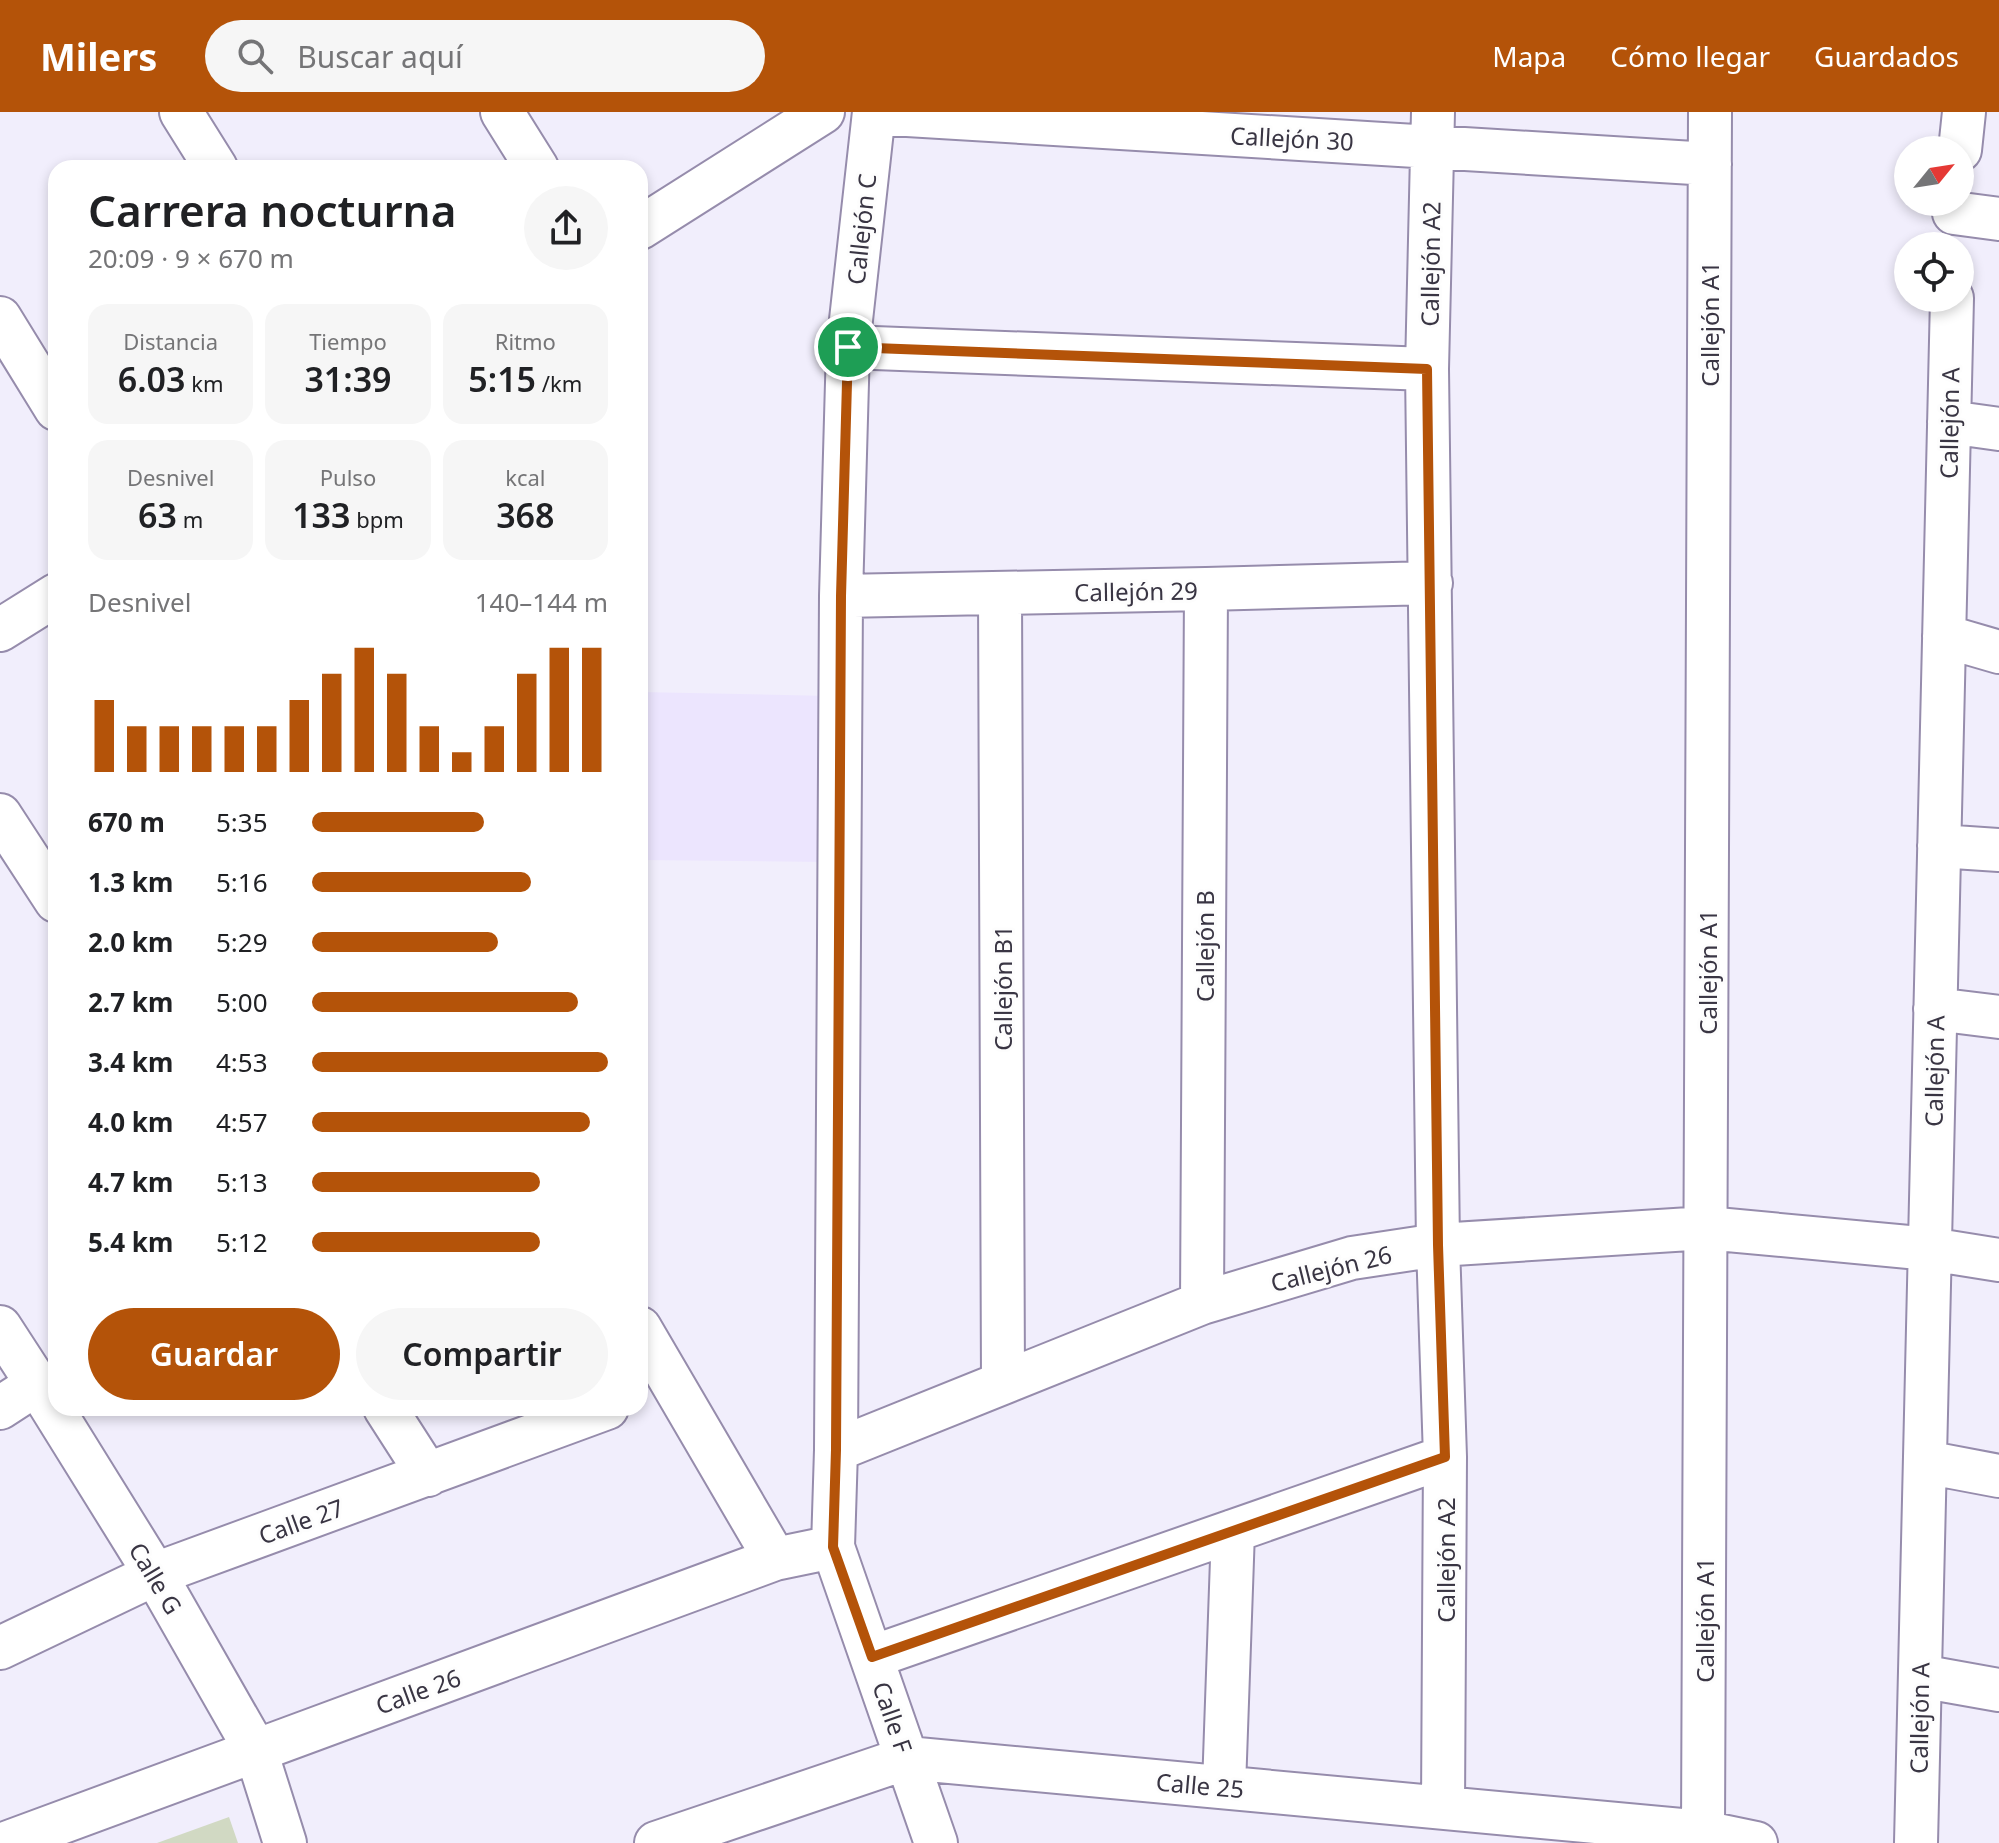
<!DOCTYPE html>
<html lang="es">
<head>
<meta charset="utf-8">
<style>
  :root { --surface:#fff; --page:#f6f6f6; --text:#202124; --muted:#757577; --accent:#b45309 }
  body { margin:0; font-family:"Noto Sans",sans-serif; background:var(--page); color:var(--text); height:100vh; display:flex; flex-direction:column; font-size:30px; white-space:nowrap }
  * { box-sizing:border-box; margin:0 }
  p { font-size:26px; color:var(--muted) }
  .icon { flex:none; width:44px; height:44px; fill:none; stroke:currentColor; stroke-width:2; stroke-linecap:round; stroke-linejoin:round }
  .map { position:relative; flex:1; overflow:hidden }
  .side { position:absolute; left:48px; top:48px; width:600px; height:1256px; display:flex; flex-direction:column; background:var(--surface); border-radius:24px; box-shadow:0 4px 12px #0003 }
  .side>* { flex:none }
  .needle { width:52px; rotate:60deg }
  .tools { position:absolute; left:1894px; top:24px; display:grid; gap:16px }
  .tools a { display:grid; place-items:center; width:80px; height:80px; border-radius:50%; background:var(--surface); box-shadow:0 4px 12px #0003; font-size:40px }
  .pin { position:absolute; display:grid; place-items:center; width:68px; height:68px; color:#fff; margin:-34px; border:4px solid #fff; border-radius:50%; box-shadow:0 2px 8px #0007 }
  .round { display:grid; place-items:center; flex:none; width:84px; height:84px; border-radius:42px; background:var(--page) }
  .summary { display:flex; align-items:center; justify-content:space-between; height:136px; padding:0 40px }
  h1 { font-size:44px; font-weight:600; line-height:60px }
  .stats { display:grid; grid-template-columns:repeat(3,1fr); gap:12px; height:136px; padding:8px 40px }
  .stats div { display:grid; align-content:center; border-radius:20px; background:var(--page); text-align:center }
  .stats b { font-size:34px; font-weight:600 }
  .stats small { font-size:22px; font-weight:400 }
  .stats p { font-size:22px }
  .chart { height:224px; padding:16px 40px }
  .chart p { display:flex; justify-content:space-between }
  .chart svg { width:100%; height:144px; margin-top:8px; stroke:var(--accent); stroke-width:6 }
  .cta { display:flex; gap:16px; margin-top:auto; padding:16px 40px }
  .cta a { flex:1; height:92px; border-radius:48px; background:var(--accent); color:#fff; font-size:32px; font-weight:600; line-height:92px; text-align:center }
  .cta a+a { background:var(--page); color:var(--text) }
  ul { padding:0 40px; list-style:none; font-size:26px }
  li { display:grid; grid-template-columns:128px 96px 1fr; align-items:center; height:60px }
  li i { height:20px; border-radius:10px; background:var(--accent) }
  header { display:flex; align-items:center; gap:48px; box-sizing:border-box; height:112px; padding:0 40px; background:var(--accent); color:#fff }
  header strong { font-size:38px }
  nav { display:flex; gap:44px; margin-inline-start:auto; font-size:28px }
  .search { width:560px; height:72px; background:var(--page); display:flex; align-items:center; gap:20px; box-sizing:border-box; padding:0 28px; border-radius:44px; color:var(--muted); font-size:30px }
  .map>svg:first-child { display:block }
</style>
</head>
<body>
<header>
<strong>Milers</strong>
<div class="search"><svg class="icon" aria-label="search" viewBox="0 0 24 24"><circle cx="10" cy="10" r="6"/><path d="M15 15l6 6"/></svg>Buscar aquí</div>
<nav><a>Mapa</a><a>Cómo llegar</a><a>Guardados</a></nav>
</header>
<div class="map">
<svg width="1999" height="1731" viewBox="0 0 1999 1731">
  <rect width="100%" height="100%" fill="#f1eefc"/>
  <path fill="#ece5fe" d="M640 580 829 584 828 750 640 748Z"/>
  <path fill="#d1d9c3" d="M229 1705 238 1731H157Z"/>
  <g fill="none" stroke-linecap="round" stroke-linejoin="round">
    <g stroke="#968cac" stroke-width="46">
      <path id="minor" d="M181 0 216 56
        M502 0 537 56
        M874 0 848 235 841 484 836 1338 833 1435 936 1731
        M1433 0 1427 257 1438 1133 1445 1345 1443 1696
        M874 1 1710 52
        M1960 38 1964 0
        M1954 101 1999 107
        M640 116 823 0
        M0 206 56 297
        M848 235 1427 257
        M1949 310 1999 317
        M1000 481 1003 1271
        M841 484 1206 477 1431 471
        M0 518 56 483
        M1944 524 1999 540
        M0 703 56 789
        M1939 734 1999 738
        M1935 897 1999 905
        M1202 1191 1206 477
        M0 1215 37 1272 155 1462 256 1639 285 1731
        M640 1216 775 1447
        M0 1296 37 1272
        M385 1296 428 1363
        M836 1338 1202 1191 1352 1146 1438 1133 1706 1116 1930 1137 1999 1148
        M1925 1350 1999 1364
        M0 1536 155 1462 607 1296
        M872 1545 1445 1345
        M1920 1564 1999 1578
        M1224 1675 1233 1419
        M1703 1720 1710 0
        M6 1731 775 1447 833 1435
        M656 1731 907 1646 1703 1720 1756 1731
        M1916 1731 1952 186"/>
    </g>
    <use href="#minor" stroke="#fff" stroke-width="42"/>
  </g>
  <g fill="none" stroke-linecap="round" stroke-linejoin="round">
    <g stroke="#fff" stroke-width="16">
      <path id="route" d="M848 235 1427 257 1438 1133 1445 1345 872 1545 833 1435 836 1338 841 484Z"/>
    </g>
    <use href="#route" stroke="#b45309" stroke-width="10"/>
  </g>
  <g text-anchor="middle" dominant-baseline="central" stroke-width="6" stroke-linejoin="round" paint-order="stroke">
    <g font-size="24" fill="#393543" stroke="#fdfdfd">
      <text transform="translate(1292 26) rotate(3)">Callejón 30</text>
      <text transform="translate(861 117) rotate(-84)">Callejón C</text>
      <text transform="translate(1430 152) rotate(-89)">Callejón A2</text>
      <text transform="translate(1709 212) rotate(-90)">Callejón A1</text>
      <text transform="translate(1949 311) rotate(-89)">Callejón A</text>
      <text transform="translate(1136 479) rotate(-1)">Callejón 29</text>
      <text transform="translate(1204 834) rotate(-90)">Callejón B</text>
      <text transform="translate(1707 860) rotate(-90)">Callejón A1</text>
      <text transform="translate(1002 876) rotate(-90)">Callejón B1</text>
      <text transform="translate(1934 959) rotate(-89)">Callejón A</text>
      <text transform="translate(1331 1156) rotate(-14)">Callejón 26</text>
      <text transform="translate(301 1409) rotate(-20)">Calle 27</text>
      <text transform="translate(1445 1448) rotate(-90)">Callejón A2</text>
      <text transform="translate(156 1466) rotate(59)">Calle G</text>
      <text transform="translate(1704 1508) rotate(-90)">Callejón A1</text>
      <text transform="translate(418 1579) rotate(-20)">Calle 26</text>
      <text transform="translate(893 1605) rotate(71)">Calle F</text>
      <text transform="translate(1919 1606) rotate(-89)">Callejón A</text>
      <text transform="translate(1200 1673) rotate(5)">Calle 25</text>
    </g>
  </g>
</svg>
<div class="tools">
<a><svg class="needle" viewBox="-14 -14 28 28"><path d="M0-13l5 13h-10z" fill="#e53935"/><path d="M0 13l5-13h-10z" fill="#757577"/></svg></a>
<a><svg class="icon" aria-label="locate" viewBox="0 0 24 24"><circle cx="12" cy="12" r="6"/><path d="M12 2v4M12 18v4M2 12h4M18 12h4"/></svg></a>
</div>
<div class="pin" style="left:848px;top:235px;background:#1e9e55"><svg class="icon" aria-label="arrive" viewBox="0 0 24 24"><path d="M6 21V4h12l-3 4 3 4H6"/></svg></div>
<section class="side">
<div class="summary"><div><h1>Carrera nocturna</h1><p>20:09 · 9 × 670 m</p></div><a class="round"><svg class="icon" aria-label="share" viewBox="0 0 24 24"><path d="M12 15V3M7 8l5-5 5 5M5 13v7h14v-7"/></svg></a></div>
<div class="stats">
<div><p>Distancia</p><b>6.03<small> km</small></b></div>
<div><p>Tiempo</p><b>31:39</b></div>
<div><p>Ritmo</p><b>5:15<small> /km</small></b></div>
</div>
<div class="stats">
<div><p>Desnivel</p><b>63<small> m</small></b></div>
<div><p>Pulso</p><b>133<small> bpm</small></b></div>
<div><p>kcal</p><b>368</b></div>
</div>
<div class="chart"><p><span>Desnivel</span>140–144 m</p>
<svg viewBox="0 0 160 44" preserveAspectRatio="none"><path d="M5 44V22M15 44V30M25 44V30M35 44V30M45 44V30M55 44V30M65 44V22M75 44V14M85 44V6M95 44V14M105 44V30M115 44V38M125 44V30M135 44V14M145 44V6M155 44V6"/></svg>
</div>
<ul>
<li><b>670 m</b>5:35<i style="width:58%"></i></li>
<li><b>1.3 km</b>5:16<i style="width:74%"></i></li>
<li><b>2.0 km</b>5:29<i style="width:63%"></i></li>
<li><b>2.7 km</b>5:00<i style="width:90%"></i></li>
<li><b>3.4 km</b>4:53<i style="width:100%"></i></li>
<li><b>4.0 km</b>4:57<i style="width:94%"></i></li>
<li><b>4.7 km</b>5:13<i style="width:77%"></i></li>
<li><b>5.4 km</b>5:12<i style="width:77%"></i></li>
</ul>
<div class="cta"><a>Guardar</a><a>Compartir</a></div>
</section>
</div>
</body>
</html>
